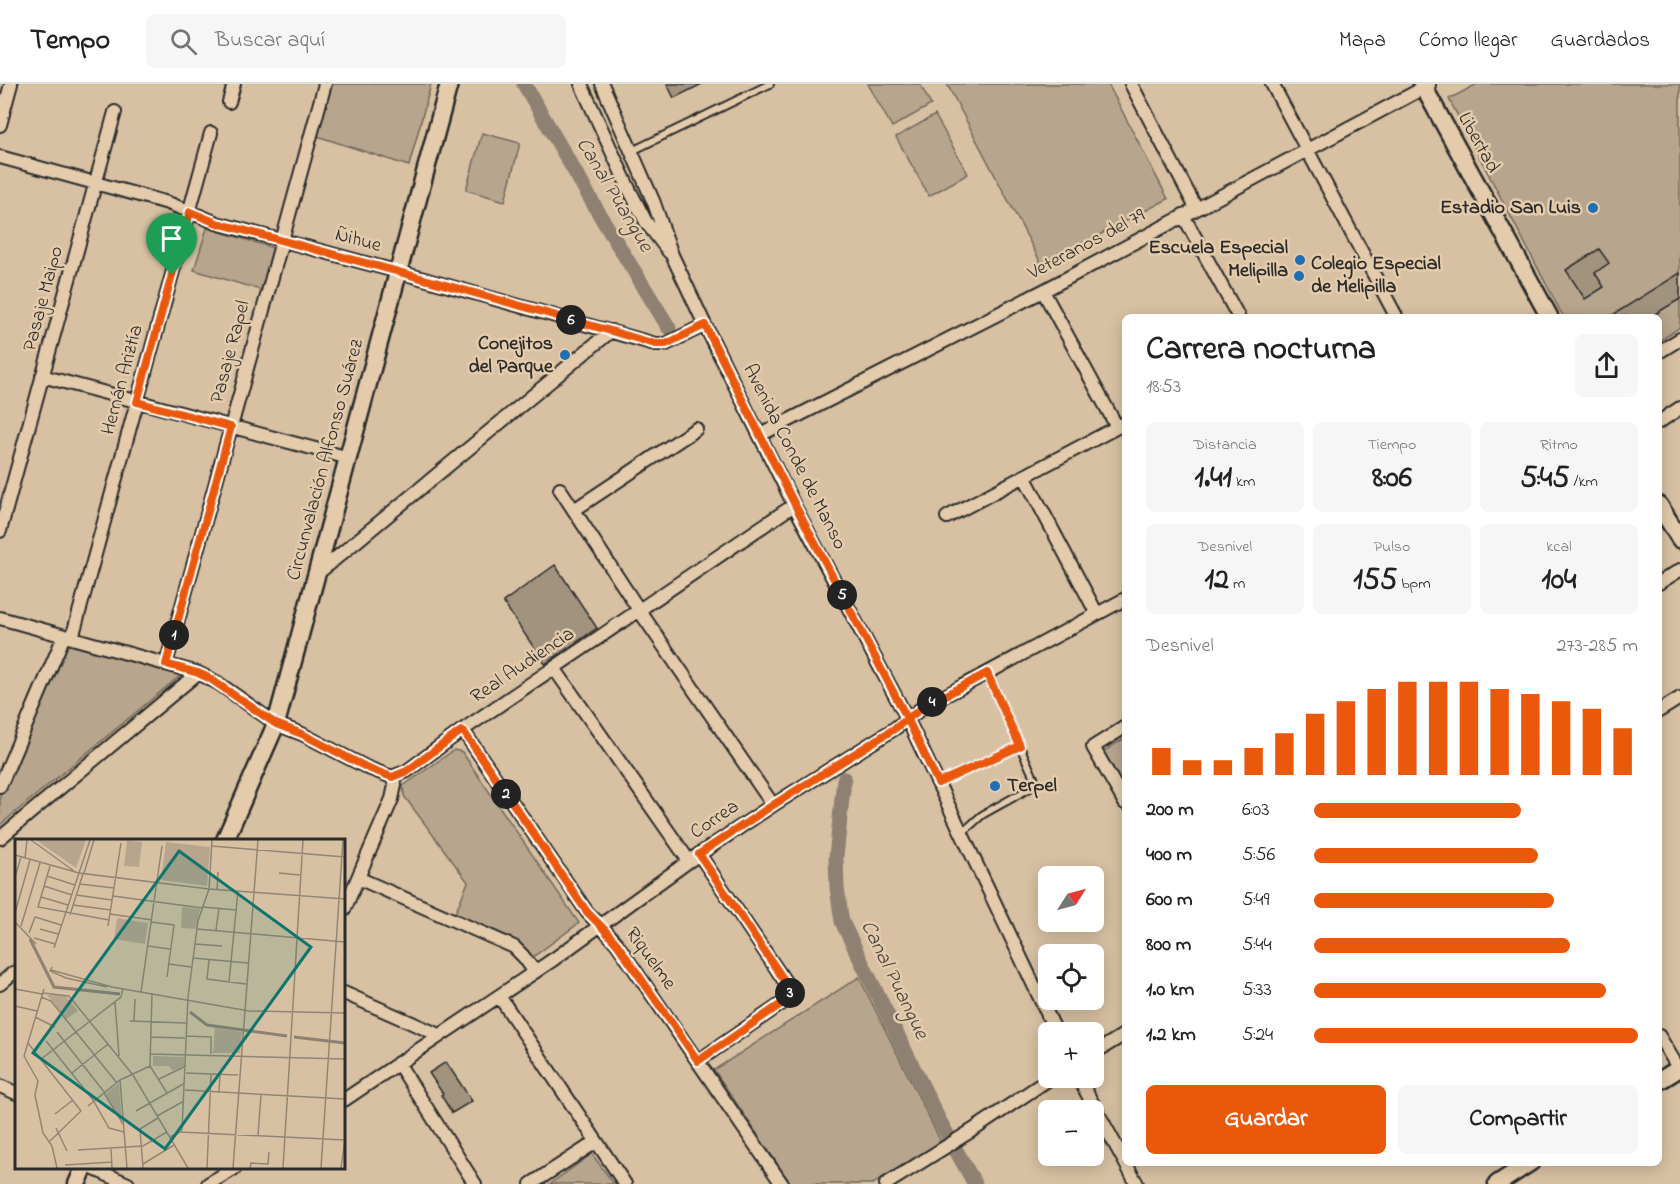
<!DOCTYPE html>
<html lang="es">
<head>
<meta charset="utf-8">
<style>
  :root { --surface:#fff; --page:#f6f6f6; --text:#222; --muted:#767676; --line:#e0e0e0; --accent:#ea580c }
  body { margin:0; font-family:"Indie Flower",sans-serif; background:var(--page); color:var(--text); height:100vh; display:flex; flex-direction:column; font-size:22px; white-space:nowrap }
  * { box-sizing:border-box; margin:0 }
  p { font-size:20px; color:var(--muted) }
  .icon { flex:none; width:33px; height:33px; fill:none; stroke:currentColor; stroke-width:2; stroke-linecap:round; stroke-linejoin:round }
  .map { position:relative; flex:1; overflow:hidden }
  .sheet { position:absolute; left:1122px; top:230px; width:540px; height:852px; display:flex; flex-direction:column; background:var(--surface); border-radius:9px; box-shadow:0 3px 15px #0003 }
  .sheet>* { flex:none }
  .needle { width:39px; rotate:54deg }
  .buttons { position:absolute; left:1038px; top:782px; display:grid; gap:12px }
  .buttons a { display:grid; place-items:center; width:66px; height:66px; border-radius:9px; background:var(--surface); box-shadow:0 3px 15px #0003; font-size:30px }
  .pin { position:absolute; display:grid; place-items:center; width:51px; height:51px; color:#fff; margin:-62px -26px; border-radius:50% 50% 50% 0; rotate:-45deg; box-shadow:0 0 6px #0007 }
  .pin .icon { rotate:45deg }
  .km { position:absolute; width:30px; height:30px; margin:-15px; border-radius:50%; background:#222; color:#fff; font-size:16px; line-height:30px; text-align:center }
  .round { display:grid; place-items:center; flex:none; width:63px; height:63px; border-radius:9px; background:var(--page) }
  .headline { display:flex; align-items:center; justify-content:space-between; height:102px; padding:0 24px }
  h1 { font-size:33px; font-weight:700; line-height:45px }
  .stats { display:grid; grid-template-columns:repeat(3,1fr); gap:9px; height:102px; padding:6px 24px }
  .stats div { display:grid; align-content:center; border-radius:9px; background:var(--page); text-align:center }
  .stats b { font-size:30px; font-weight:700 }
  .stats small { font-size:16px; font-weight:400 }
  .stats p { font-size:16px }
  .chart { height:168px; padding:12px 24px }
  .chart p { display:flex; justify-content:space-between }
  .chart svg { width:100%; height:108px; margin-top:6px; stroke:var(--accent); stroke-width:6 }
  .primary-button { display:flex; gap:12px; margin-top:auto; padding:12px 24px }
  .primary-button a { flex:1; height:69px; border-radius:9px; background:var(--accent); color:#fff; font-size:24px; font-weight:700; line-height:69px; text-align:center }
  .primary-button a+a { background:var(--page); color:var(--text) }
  ul { padding:0 24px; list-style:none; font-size:20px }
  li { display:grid; grid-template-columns:96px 72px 1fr; align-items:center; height:45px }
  li i { height:15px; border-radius:8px; background:var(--accent) }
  header { display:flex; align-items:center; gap:36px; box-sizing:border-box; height:84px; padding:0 30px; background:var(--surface); border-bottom:2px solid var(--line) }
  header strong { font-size:28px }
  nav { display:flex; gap:33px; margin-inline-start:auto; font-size:21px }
  .search { width:420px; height:54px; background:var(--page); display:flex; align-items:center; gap:15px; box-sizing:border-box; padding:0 21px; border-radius:9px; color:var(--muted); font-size:22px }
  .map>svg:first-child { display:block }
</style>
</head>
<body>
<header>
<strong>Tempo</strong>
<div class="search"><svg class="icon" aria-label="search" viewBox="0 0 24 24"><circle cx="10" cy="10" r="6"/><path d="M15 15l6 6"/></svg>Buscar aquí</div>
<nav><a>Mapa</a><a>Cómo llegar</a><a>Guardados</a></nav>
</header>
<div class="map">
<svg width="1680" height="1100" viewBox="0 0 1680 1100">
  <rect width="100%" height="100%" fill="#d8c1a3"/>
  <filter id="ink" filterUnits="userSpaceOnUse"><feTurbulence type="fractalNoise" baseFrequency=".0167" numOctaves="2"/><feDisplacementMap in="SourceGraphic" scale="12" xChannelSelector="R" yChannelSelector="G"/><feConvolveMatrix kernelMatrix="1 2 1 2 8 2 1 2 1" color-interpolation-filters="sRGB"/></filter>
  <g filter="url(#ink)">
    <path fill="#b8a58d" stroke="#72685c" stroke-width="1.5" d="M331 0H431L409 82 317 52Z
      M868 0H920L931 21 892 43Z
      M947 0H1108L1168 115 1042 181Z
      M1477 0H1680V243L1659 257V232H1563L1449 15Z
      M935 31 968 90 929 112 896 53Z
      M482 49 520 59 505 117 466 106Z
      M207 144 277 165 264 207 194 186Z
      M66 557 181 591 0 741V710Z
      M1125 654V708L1101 669Z
      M454 666 462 668 579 839 530 875 454 832 468 798 404 712 403 702Z
      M859 893 941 1058 873 1100H791L714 986Z
      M592 1070 614 1100H550Z"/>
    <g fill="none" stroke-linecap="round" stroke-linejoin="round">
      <path stroke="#8e8171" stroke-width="15" d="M524 0 604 138 669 244
        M844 695 836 773 837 804 842 838 939 1036 975 1100"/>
    </g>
    <path fill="#a2937e" stroke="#2b2b2b" stroke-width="1.5" d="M667 0H702L674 14Z
      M1599 165 1609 179 1595 189 1604 203 1585 215 1566 186Z
      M1680 189V215L1652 232H1611Z
      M555 481 597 544 545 580 503 518Z
      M446 978 472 1017 452 1029 441 1011 443 1010 429 989Z"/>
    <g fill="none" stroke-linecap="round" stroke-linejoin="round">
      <g stroke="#2b2b2b" stroke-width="10">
        <path id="lane" d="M632 67 770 0
          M937 699 1020 662
          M962 749 982 731 1032 703 1035 696 987 589"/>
      </g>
      <g stroke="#2b2b2b" stroke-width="16">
        <path id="street" d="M581 0 629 105 646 138 669 168
          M602 0 654 119 672 171 705 241 794 421 908 636 1056 948
          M1131 0 1196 124
          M1272 0 1396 232
          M229 18 234 0
          M0 41 11 0
          M0 73 168 119 217 139 399 188 655 260H666L705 241
          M1183 131 1238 232
          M1043 207 1117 343
          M1659 268 1680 255
          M42 292 349 374
          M1659 338 1680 324
          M760 351 1043 207 1429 1
          M1024 392 1097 530
          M560 405 639 526 773 721
          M574 426 696 345
          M947 433 1125 339
          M0 447 115 28
          M318 489 611 247
          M1659 499 1680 486
          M0 534 198 589 218 599 276 640 302 650 368 684 392 693
          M72 554 211 49
          M166 580 325 0
          M554 584 689 777
          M1659 627 1680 614
          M1125 643 1093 663 1125 719
          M461 647 464 648 587 828 601 842 617 860 782 1100
          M392 693 407 687 461 647 794 421
          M0 702 64 552
          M0 754 198 589
          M358 794 514 863 523 872 535 888
          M344 826 392 715 395 701 392 693
          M0 900 13 889 16 888
          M344 909 439 951
          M499 912 625 1100
          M1659 952 1680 987
          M1094 969 1125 950
          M698 977 784 918 790 910 788 902 699 770
          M398 979 475 1100
          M1078 993 1137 1100
          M0 1002 16 1009
          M344 1016 554 875 689 777 773 721 894 645 922 624 1125 515
          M92 1084 128 1100
          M208 1100 235 1084
          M531 1100 596 1058
          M886 1100 976 1044 1052 993"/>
      </g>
      <g stroke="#2b2b2b" stroke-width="21">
        <path id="secondary" d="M1422 0 1549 232
          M1659 421 1680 455
          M225 756 276 640 449 0
          M1659 997 1680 984
          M77 1100 84 1084
          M1497 1100 1531 1078"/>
      </g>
      <use href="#lane" stroke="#e3cbab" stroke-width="6"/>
      <use href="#street" stroke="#e3cbab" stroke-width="12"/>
      <use href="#secondary" stroke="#e3cbab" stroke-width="16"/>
    </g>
  </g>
  <g fill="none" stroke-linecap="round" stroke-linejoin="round" filter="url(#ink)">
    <g stroke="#fff" stroke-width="12">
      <path id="route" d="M172 191 137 318 231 343 166 580 198 589 209 594 276 640 302 650 368 684 392 693 407 687 461 647 464 648 587 828 601 842 617 860 698 977 784 918 790 910 788 902 699 770 773 721 894 645 922 624 987 589 1020 662 938 699 908 636 795 421 705 241 666 260H655L611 247 399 188 217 139 190 128 172 191"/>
    </g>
    <use href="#route" stroke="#ea580c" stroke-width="8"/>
  </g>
  <g fill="#1f6fb2" stroke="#e3cbab" stroke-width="2">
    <circle cx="1593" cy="124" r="6"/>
    <circle cx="1300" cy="176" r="6"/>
    <circle cx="1299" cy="192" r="6"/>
    <circle cx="565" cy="271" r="6"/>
    <circle cx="995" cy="702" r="6"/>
  </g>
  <g text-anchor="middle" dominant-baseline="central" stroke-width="5" stroke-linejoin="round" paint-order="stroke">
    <g font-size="20" fill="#2b2b2b" stroke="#e3cbab">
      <text transform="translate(1478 59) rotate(61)">Libertad</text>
      <text transform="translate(358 157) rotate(15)">Ñihue</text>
      <text transform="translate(1087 161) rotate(-28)">Veteranos del 79</text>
      <text transform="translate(44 215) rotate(-75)">Pasaje Maipo</text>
      <text transform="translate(231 268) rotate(-75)">Pasaje Rapel</text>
      <text transform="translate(123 296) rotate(-75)">Hernán Ariztía</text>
      <text transform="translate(794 373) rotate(63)">Avenida Conde de Manso</text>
      <text transform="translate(326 376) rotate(-75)">Circunvalación Alfonso Suárez</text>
      <text transform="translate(523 582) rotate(-34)">Real Audiencia</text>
      <text transform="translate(715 736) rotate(-34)">Correa</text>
      <text transform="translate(650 875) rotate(54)">Riquelme</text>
    </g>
    <g font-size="20" font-weight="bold" fill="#2b2b2b" stroke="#e3cbab" text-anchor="end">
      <text x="1581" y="124">Estadio San Luis</text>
      <text x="1288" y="164">Escuela Especial<tspan x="1288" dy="23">Melipilla</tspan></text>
      <text x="1311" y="180" text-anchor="start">Colegio Especial<tspan x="1311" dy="23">de Melipilla</tspan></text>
      <text x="553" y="260">Conejitos<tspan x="553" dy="23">del Parque</tspan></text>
      <text x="1007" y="702" text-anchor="start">Terpel</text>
    </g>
    <g font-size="21" font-style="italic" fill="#44403c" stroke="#e3cbab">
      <text transform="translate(614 111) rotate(59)">Canal Puangue</text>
      <text transform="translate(894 896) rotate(64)">Canal Puangue</text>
    </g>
  </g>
  <g transform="translate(15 755)">
    <rect width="330" height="330" fill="#d8c1a3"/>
    <path d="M21 1H71L61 29ZM112 1 127 3 124 28 109 27ZM151 3 195 8 192 47 146 41ZM167 68 185 70 181 90 166 89ZM102 79 133 84 130 105 99 100ZM32 156H50L63 172 51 180ZM200 189 227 193 225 214H198ZM138 217 169 218V227L157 232 154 227H138ZM104 244 107 283 90 255Z" fill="#b8a58d"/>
    <path fill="none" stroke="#8e8171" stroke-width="3" d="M15 100 39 148 105 155M175 173 192 186 272 197M279 198 330 204"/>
    <path fill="none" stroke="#938573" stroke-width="1.5" d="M16 1 59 32M75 1 64 34 194 50 330 60M197 7 330 18M0 16 64 34M10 20 12 1M35 27 23 68 94 81M69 34 79 1M264 34 285 36M32 37 60 46M0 38 6 18M65 45 99 49M29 47 57 56M202 51 203 33M61 56 97 61M98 57 187 69M26 58 53 66M58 66 96 71M188 68 221 71M0 74 15 21M95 75 137 81M55 76 68 35M0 83 21 105M136 83 159 86 152 138M6 87 25 24M93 87 106 4M25 90 43 95M182 90 330 103M201 91 204 69M14 94 20 78 46 86M19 99 40 105M180 105 207 107M133 107 155 110M39 109 64 34M178 119 233 124M194 121 192 140 231 145M154 125 176 128M37 128 35 132 51 139 92 148M36 131 97 148 234 172 330 174M214 143 223 52M0 150 27 155M29 150 9 217 23 242 20 256 28 294 37 307 42 329M126 153 147 7M28 154 54 157 118 236 173 329M137 155 135 227 152 254M26 158 36 162 102 244M100 163 104 217M0 167 22 172M20 178 40 188M115 182 171 184M119 182 120 160M42 193 90 254M171 197 196 198V215M136 198 170 199M31 202 78 261 94 289 109 293M13 204 66 272 35 302M135 215 330 220M25 221 106 158 108 150M57 234 93 205M171 234 223 236M144 240 171 227M105 241 112 329M170 251 330 260M89 254 108 285M204 254 205 235M73 267 105 241 135 227M121 272 170 244M40 275 58 261M142 277 169 262M41 289 52 312M243 296 246 256M155 298 165 293 330 301M156 300 167 291 173 158 183 82 194 50 197 1M96 309 97 329M63 311 128 307 152 293M128 325 159 306M50 326 97 323M128 329 125 290 143 279M192 329 196 235M218 329 243 1M235 329 236 324 253 325 254 313M268 329 288 1M306 329 328 1M326 329 330 301"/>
    <path fill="#0f766e" fill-opacity="0.15" stroke="#0f766e" stroke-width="3" d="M164 12 296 108 150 310 18 214Z"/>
    <rect width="330" height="330" fill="none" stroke="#2b2b2b" stroke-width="3"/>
  </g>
</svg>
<div class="buttons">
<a><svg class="needle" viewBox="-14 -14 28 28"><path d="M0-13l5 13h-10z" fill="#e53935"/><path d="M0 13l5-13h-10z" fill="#767676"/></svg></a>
<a><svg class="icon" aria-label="locate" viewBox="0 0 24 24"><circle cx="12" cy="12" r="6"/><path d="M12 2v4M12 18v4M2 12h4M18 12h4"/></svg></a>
<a>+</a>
<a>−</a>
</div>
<div class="pin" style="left:172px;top:191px;background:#1e9e55"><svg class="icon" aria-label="arrive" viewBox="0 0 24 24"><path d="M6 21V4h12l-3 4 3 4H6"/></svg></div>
<b class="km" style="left:174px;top:551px">1</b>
<b class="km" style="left:506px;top:710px">2</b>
<b class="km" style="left:790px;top:909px">3</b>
<b class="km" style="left:932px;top:618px">4</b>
<b class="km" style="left:842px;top:511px">5</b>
<b class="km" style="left:571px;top:236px">6</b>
<section class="sheet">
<div class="headline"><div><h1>Carrera nocturna</h1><p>18:53</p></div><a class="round"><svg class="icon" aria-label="share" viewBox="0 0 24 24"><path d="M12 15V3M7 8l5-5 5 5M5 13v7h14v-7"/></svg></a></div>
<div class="stats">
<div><p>Distancia</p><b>1.41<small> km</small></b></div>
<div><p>Tiempo</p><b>8:06</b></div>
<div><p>Ritmo</p><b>5:45<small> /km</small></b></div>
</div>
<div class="stats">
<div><p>Desnivel</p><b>12<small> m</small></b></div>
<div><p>Pulso</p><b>155<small> bpm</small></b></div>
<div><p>kcal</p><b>104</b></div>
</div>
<div class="chart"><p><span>Desnivel</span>273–285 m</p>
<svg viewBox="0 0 160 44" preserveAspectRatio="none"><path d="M5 44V33M15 44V38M25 44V38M35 44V33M45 44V27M55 44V19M65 44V14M75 44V9M85 44V6M95 44V6M105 44V6M115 44V9M125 44V11M135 44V14M145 44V17M155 44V25"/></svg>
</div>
<ul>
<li><b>200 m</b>6:03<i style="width:64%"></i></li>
<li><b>400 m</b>5:56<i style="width:69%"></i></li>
<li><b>600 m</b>5:49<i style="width:74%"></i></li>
<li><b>800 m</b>5:44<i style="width:79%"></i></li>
<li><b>1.0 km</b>5:33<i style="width:90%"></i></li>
<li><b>1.2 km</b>5:24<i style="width:100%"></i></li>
</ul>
<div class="primary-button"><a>Guardar</a><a>Compartir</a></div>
</section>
</div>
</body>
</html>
